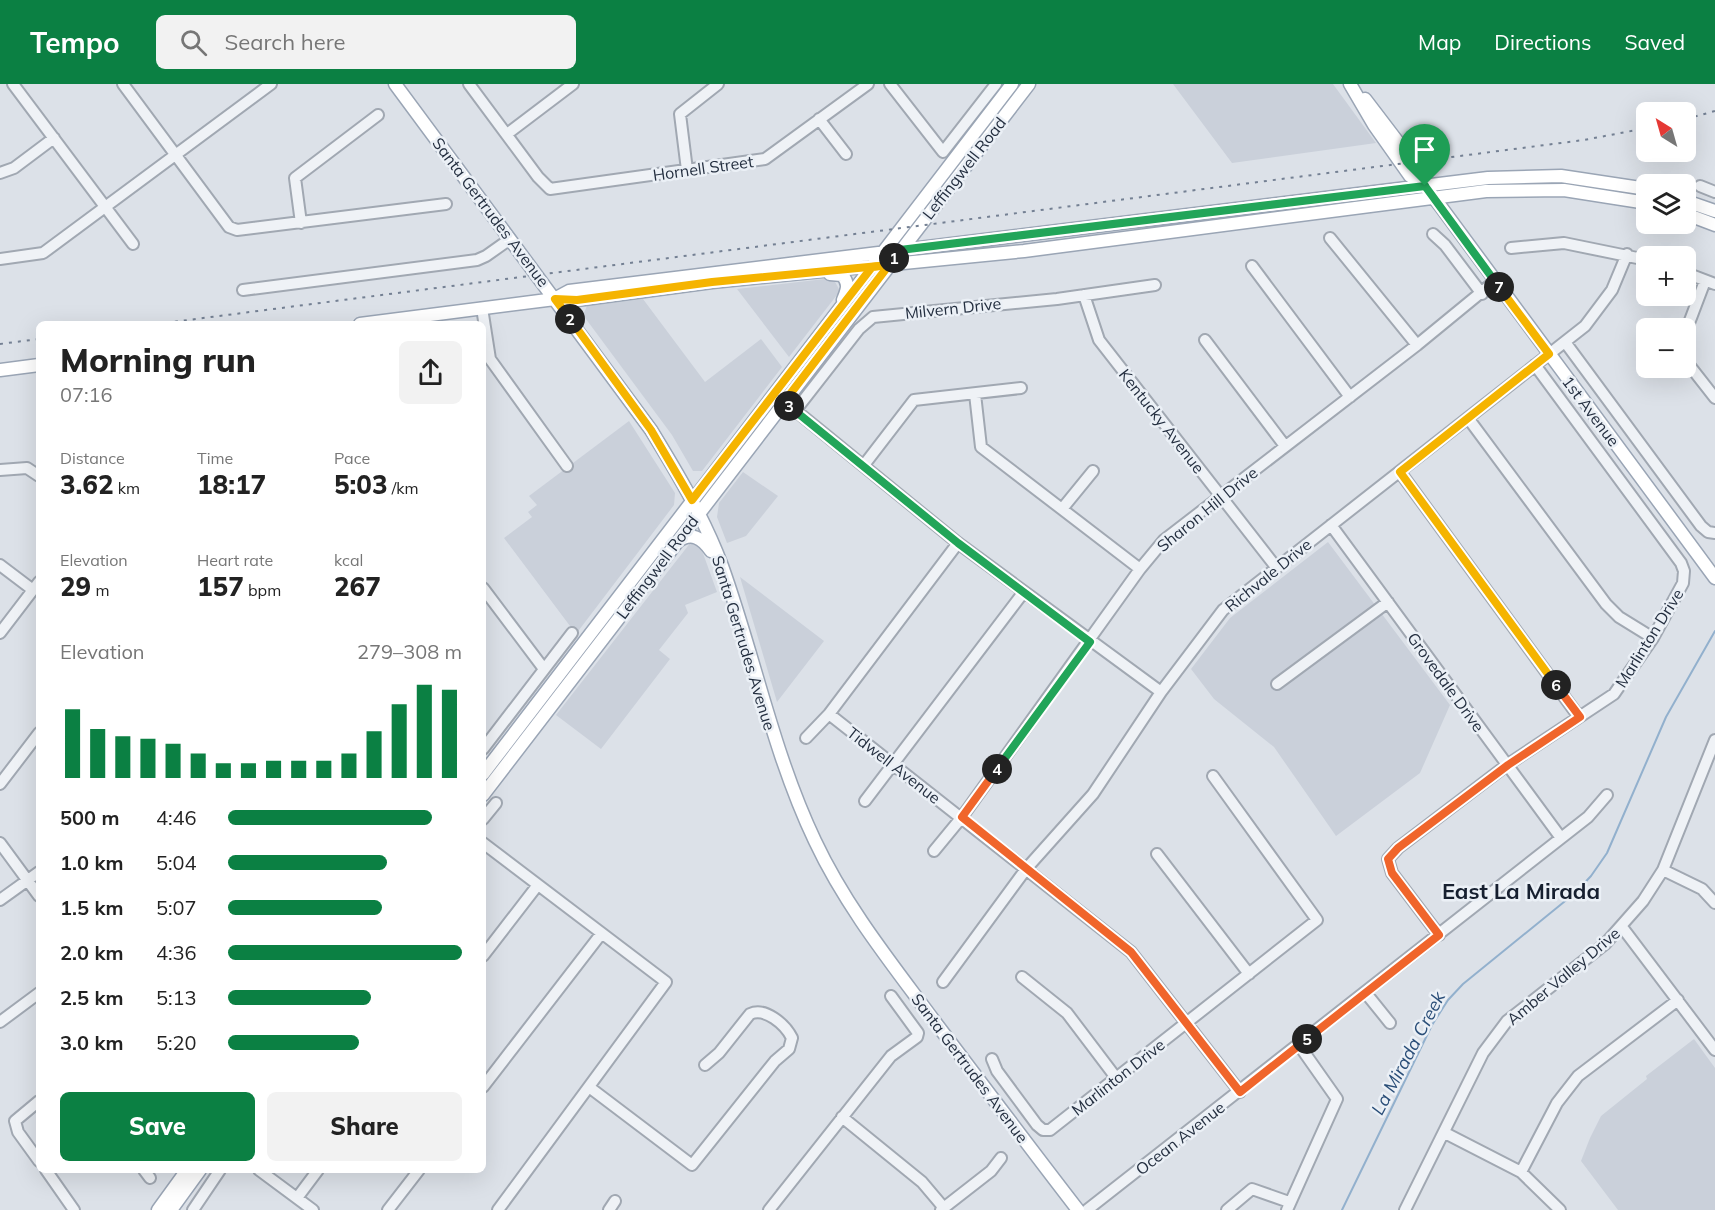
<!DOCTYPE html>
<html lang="en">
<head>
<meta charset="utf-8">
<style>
  :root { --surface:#fff; --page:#f2f2f2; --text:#222; --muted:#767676; --accent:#0b8043 }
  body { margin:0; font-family:Mulish,sans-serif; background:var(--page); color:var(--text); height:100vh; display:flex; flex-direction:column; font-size:22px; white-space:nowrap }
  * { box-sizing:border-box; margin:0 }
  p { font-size:20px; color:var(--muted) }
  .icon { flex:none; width:33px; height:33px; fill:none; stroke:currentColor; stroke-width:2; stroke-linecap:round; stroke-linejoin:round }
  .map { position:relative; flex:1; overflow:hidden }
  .panel { position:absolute; left:36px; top:237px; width:450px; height:852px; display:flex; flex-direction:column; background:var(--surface); border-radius:9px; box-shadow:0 6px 24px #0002 }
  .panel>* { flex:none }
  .needle { width:39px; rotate:323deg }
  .controls { position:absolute; left:1636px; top:18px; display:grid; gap:12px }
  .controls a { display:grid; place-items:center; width:60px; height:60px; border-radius:9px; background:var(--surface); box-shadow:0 6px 24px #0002; font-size:30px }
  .pin { position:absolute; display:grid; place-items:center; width:51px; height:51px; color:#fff; margin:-62px -26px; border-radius:50% 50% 50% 0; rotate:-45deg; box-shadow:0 0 6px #0007 }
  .pin .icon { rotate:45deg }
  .km { position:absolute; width:30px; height:30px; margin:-15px; border-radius:50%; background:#222; color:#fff; font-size:16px; line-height:30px; text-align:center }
  .round { display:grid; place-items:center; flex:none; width:63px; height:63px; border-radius:9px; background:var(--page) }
  .summary { display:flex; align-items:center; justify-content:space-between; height:102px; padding:0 24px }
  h1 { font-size:33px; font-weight:800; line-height:45px }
  .stats { display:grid; grid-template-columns:repeat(3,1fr); gap:9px; height:102px; padding:6px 24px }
  .stats div { display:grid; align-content:center }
  .stats b { font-size:26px; font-weight:800 }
  .stats small { font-size:16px; font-weight:400 }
  .stats p { font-size:16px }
  .chart { height:168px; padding:12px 24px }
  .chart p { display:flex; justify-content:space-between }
  .chart svg { width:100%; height:108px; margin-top:6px; stroke:var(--accent); stroke-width:6 }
  .button { display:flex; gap:12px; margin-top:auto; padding:12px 24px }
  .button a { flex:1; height:69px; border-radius:9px; background:var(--accent); color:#fff; font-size:24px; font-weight:800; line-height:69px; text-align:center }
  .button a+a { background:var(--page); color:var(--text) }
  ul { padding:0 24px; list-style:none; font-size:20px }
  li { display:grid; grid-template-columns:96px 72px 1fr; align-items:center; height:45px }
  li i { height:15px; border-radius:8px; background:var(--accent) }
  header { display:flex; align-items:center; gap:36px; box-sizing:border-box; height:84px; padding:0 30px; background:var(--accent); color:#fff }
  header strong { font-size:28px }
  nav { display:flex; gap:33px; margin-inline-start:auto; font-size:21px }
  .search { width:420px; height:54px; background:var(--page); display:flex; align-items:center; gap:15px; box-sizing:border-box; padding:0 21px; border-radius:9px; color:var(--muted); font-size:22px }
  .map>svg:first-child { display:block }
</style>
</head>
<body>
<header>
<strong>Tempo</strong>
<div class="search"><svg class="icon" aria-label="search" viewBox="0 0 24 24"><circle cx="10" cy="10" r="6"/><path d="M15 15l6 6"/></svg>Search here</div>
<nav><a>Map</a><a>Directions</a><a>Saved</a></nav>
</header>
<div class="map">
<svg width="1715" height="1126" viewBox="0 0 1715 1126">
  <rect width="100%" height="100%" fill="#dce1e8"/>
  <path fill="#cad0da" d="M1173 0H1333L1376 59 1232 79Z
    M833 194 840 207 789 273 737 205Z
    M643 215 705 298 761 255 782 283 702 387H693L672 351 583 231 587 222Z
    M629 337 675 409 674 421 576 550 504 454 532 433 528 428 537 421 529 412Z
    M743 388 778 412 746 452 727 459 717 433 719 419Z
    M691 458 700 461 717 508 685 521 688 529 659 566 670 575 601 665 556 631Z
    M1328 458 1450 621 1420 689 1336 752 1274 663 1214 615 1191 585 1230 534Z
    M740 493 824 557 777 618Z
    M1694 955 1715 984V1126H1618L1581 1077 1590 1054 1601 1032 1647 995 1646 992Z"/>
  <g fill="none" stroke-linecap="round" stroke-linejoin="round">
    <path stroke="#92b0cd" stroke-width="2" d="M1342 1126 1432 941 1448 916 1463 900 1575 809 1591 792 1607 769 1666 633 1715 547"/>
    <g stroke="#a1a8b2" stroke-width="14">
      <path id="minor" d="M13 0 133 160
        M123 0 229 143 237 146 446 120
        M469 0 538 93 550 105 765 75 868 0
        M890 0 943 68 996 0
        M819 35 846 70
        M507 50 573 0
        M687 86 680 30 718 0
        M0 89 14 84 54 54
        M1700 102 1715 108
        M301 139 295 94 378 31
        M1433 150 1445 161 1482 210
        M1330 154 1417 261
        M1511 164 1564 159 1647 176
        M0 175 43 169 271 0
        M1252 182 1350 313
        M1686 189 1715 200
        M243 206 477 176 486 172 510 155
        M1084 211 1099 256 1276 483
        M482 224 490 275 567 382
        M1686 247 1705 197
        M1205 256 1285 362
        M1565 258 1701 442 1708 448 1715 449
        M1686 277 1715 314
        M975 310 981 363 1140 485
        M779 313 958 459 1161 608
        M795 327 859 245 873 233 1057 215 1155 201
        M1468 334 1606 520 1619 533 1653 554
        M864 381 914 316 1021 304
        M0 386 27 384 39 392
        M1400 388 1579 633
        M1062 425 1093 387
        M1331 441 1561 754
        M0 481 33 506
        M483 504 544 585
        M0 549 39 498
        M1277 600 1388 518
        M829 630 1131 868 1240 1008
        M806 654 829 630 958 459
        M483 665 572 549
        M0 700 39 649
        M865 717 1023 509
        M483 735 496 719
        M0 759 39 812
        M483 759 666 898 498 1126
        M934 767 962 733 1140 485 1164 456 1417 261 1495 197
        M1157 770 1249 890
        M1663 786 1702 805 1715 819
        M0 816 39 788
        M1622 843 1715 966
        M1439 851 1392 789 1388 775 1398 764 1507 681 1614 610 1653 554 1683 499 1684 487 1681 479 1535 281
        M483 872 537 802
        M1022 893 1067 929 1117 995
        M943 898 1026 785 1093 710 1161 608 1223 526 1585 242 1612 206 1627 170
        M1365 908 1390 939
        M0 938 39 909
        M992 975 997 987 1037 1041 1043 1046H1050L1317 836 1213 692
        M483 1003 601 850
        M589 1003 692 1081 775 977 789 965 792 954C785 940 765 923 750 930L719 969 705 981
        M39 1017 15 1037 18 1048 39 1077
        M842 1033 922 1098 944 1124
        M1445 1049 1521 1088 1560 1126
        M46 1086 74 1126
        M144 1086 150 1094
        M259 1086 313 1126
        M1521 1088 1557 1019 1578 992 1678 916
        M297 1114 318 1086
        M193 1126 220 1086
        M388 1126 419 1086
        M609 1126 615 1117
        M769 1126 891 972 917 953 918 949 891 912
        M941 1126 991 1087 1001 1074
        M1087 1126 1588 733 1607 711
        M1227 1126 1252 1105 1289 1118
        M1287 1126 1337 1015 1299 961
        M1405 1126 1483 969 1507 937 1605 860 1643 817 1663 786 1715 656"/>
    </g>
    <g stroke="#9aa5b5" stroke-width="15">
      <path id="major" d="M395 0 651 346C678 390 704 434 722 482 755 574 773 669 815 757 846 823 892 880 935 938 983 1001 1030 1064 1078 1126
        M1350 0 1374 41 1410 92 1425 102 1441 123 1715 494
        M1365 15 1423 91 1425 102
        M1686 117 1715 127
        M1686 130 1715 141
        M830 190 842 191C850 200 847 206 843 216
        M556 214 569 207 1488 94 1561 92 1647 105
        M360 240 555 215 577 216 712 198 1024 167 1486 107 1564 106 1647 119
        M0 286 39 281
        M677 458C691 447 702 454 711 467
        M483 690 1012 0
        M483 711 1029 0
        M158 1126 187 1086
        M171 1126 200 1086"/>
    </g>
    <use href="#minor" stroke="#eff2f6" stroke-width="10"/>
    <use href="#major" stroke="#fff" stroke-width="12"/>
    <path stroke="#748093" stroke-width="2" stroke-dasharray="3 6" stroke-linecap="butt" d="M1686 35 1715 27
      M157 240 1584 56 1647 44
      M0 260 39 255"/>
  </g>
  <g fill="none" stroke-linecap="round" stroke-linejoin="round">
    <g stroke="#fff" stroke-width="12">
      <path id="split-1" d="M894 174 900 166 1425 102"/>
    </g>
    <g stroke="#fff" stroke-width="12">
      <path id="split-2" d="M570 235 651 346 692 416 872 183 889 181 894 174"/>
    </g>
    <g stroke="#fff" stroke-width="12">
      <path id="split-3" d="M570 235 555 215 577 216 712 198 889 181 784 318 789 322"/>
    </g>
    <g stroke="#fff" stroke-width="12">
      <path id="split-4" d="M789 322 958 459 1090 558 997 685"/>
    </g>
    <g stroke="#fff" stroke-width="12">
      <path id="split-5" d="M997 685 962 733 1131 868 1240 1008 1307 955"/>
    </g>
    <g stroke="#fff" stroke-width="12">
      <path id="split-6" d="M1307 955 1439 851 1392 789 1388 775 1398 764 1508 681 1580 633 1556 601"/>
    </g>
    <g stroke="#fff" stroke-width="12">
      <path id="split-7" d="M1499 203 1549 270 1400 388 1556 601"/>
    </g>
    <g stroke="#fff" stroke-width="12">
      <path id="split-8" d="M1425 102 1499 203"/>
    </g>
    <use href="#split-1" stroke="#22a559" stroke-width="8"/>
    <use href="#split-2" stroke="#f5b400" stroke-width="8"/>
    <use href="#split-3" stroke="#f5b400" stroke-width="8"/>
    <use href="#split-4" stroke="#22a559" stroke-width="8"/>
    <use href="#split-5" stroke="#f0652b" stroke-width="8"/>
    <use href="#split-6" stroke="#f0652b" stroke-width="8"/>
    <use href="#split-7" stroke="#f5b400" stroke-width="8"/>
    <use href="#split-8" stroke="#22a559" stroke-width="8"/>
  </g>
  <g text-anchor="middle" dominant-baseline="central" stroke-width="5" stroke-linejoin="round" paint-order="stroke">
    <g font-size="16" fill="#242f40" stroke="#ebf0f6">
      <text transform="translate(703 84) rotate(-8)">Hornell Street</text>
      <text transform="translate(964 84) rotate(-52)">Leffingwell Road</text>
      <text transform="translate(491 128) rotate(53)">Santa Gertrudes Avenue</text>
      <text transform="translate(953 224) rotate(-6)">Milvern Drive</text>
      <text transform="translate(1591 327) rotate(53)">1st Avenue</text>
      <text transform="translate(1162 337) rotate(52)">Kentucky Avenue</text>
      <text transform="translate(1207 425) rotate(-39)">Sharon Hill Drive</text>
      <text transform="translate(657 483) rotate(-53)">Leffingwell Road</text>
      <text transform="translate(1268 491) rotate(-39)">Richvale Drive</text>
      <text transform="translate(1649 554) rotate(-58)">Marlinton Drive</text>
      <text transform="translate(744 559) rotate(73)">Santa Gertrudes Avenue</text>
      <text transform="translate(1446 598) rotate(54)">Grovedale Drive</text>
      <text transform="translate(894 681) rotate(38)">Tidwell Avenue</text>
      <text transform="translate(1563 892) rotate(-40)">Amber Valley Drive</text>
      <text transform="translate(970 984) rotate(53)">Santa Gertrudes Avenue</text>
      <text transform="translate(1118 993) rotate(-38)">Marlinton Drive</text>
      <text transform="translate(1180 1054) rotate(-38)">Ocean Avenue</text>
    </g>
    <g font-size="18" font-style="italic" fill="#2a4e78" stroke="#ebf0f6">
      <text transform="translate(1408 969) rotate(-62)">La Mirada Creek</text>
    </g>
    <g font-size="22" font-weight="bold" fill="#172030" stroke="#ebf0f6">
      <text x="1521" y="807">East La Mirada</text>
    </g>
  </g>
</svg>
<div class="controls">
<a><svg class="needle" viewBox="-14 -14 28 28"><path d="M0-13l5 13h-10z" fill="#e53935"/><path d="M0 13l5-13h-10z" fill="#767676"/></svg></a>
<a><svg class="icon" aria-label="layers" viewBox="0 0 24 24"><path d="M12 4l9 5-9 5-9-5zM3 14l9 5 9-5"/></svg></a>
<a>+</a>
<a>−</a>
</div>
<div class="pin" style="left:1425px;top:102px;background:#1e9e55"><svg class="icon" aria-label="arrive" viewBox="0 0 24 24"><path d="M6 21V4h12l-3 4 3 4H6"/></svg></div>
<b class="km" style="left:894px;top:174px">1</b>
<b class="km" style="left:570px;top:235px">2</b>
<b class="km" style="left:789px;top:322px">3</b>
<b class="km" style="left:997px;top:685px">4</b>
<b class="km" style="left:1307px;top:955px">5</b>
<b class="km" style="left:1556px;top:601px">6</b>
<b class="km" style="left:1499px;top:203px">7</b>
<section class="panel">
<div class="summary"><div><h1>Morning run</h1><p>07:16</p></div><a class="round"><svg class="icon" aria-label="share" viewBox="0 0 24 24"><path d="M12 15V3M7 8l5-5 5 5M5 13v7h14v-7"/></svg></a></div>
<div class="stats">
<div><p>Distance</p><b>3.62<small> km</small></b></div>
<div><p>Time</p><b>18:17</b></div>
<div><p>Pace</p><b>5:03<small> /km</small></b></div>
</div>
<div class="stats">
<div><p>Elevation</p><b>29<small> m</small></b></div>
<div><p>Heart rate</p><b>157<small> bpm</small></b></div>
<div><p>kcal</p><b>267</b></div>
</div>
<div class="chart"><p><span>Elevation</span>279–308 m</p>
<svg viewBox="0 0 160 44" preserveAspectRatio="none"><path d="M5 44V16M15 44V24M25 44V27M35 44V28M45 44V30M55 44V34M65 44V38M75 44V38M85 44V37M95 44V37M105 44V37M115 44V34M125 44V25M135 44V14M145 44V6M155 44V8"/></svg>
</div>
<ul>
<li><b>500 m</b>4:46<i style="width:87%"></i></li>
<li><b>1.0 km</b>5:04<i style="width:68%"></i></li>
<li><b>1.5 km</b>5:07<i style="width:66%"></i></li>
<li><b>2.0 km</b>4:36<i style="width:100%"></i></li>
<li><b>2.5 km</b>5:13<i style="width:61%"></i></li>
<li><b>3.0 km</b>5:20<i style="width:56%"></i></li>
</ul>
<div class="button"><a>Save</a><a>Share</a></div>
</section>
</div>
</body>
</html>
